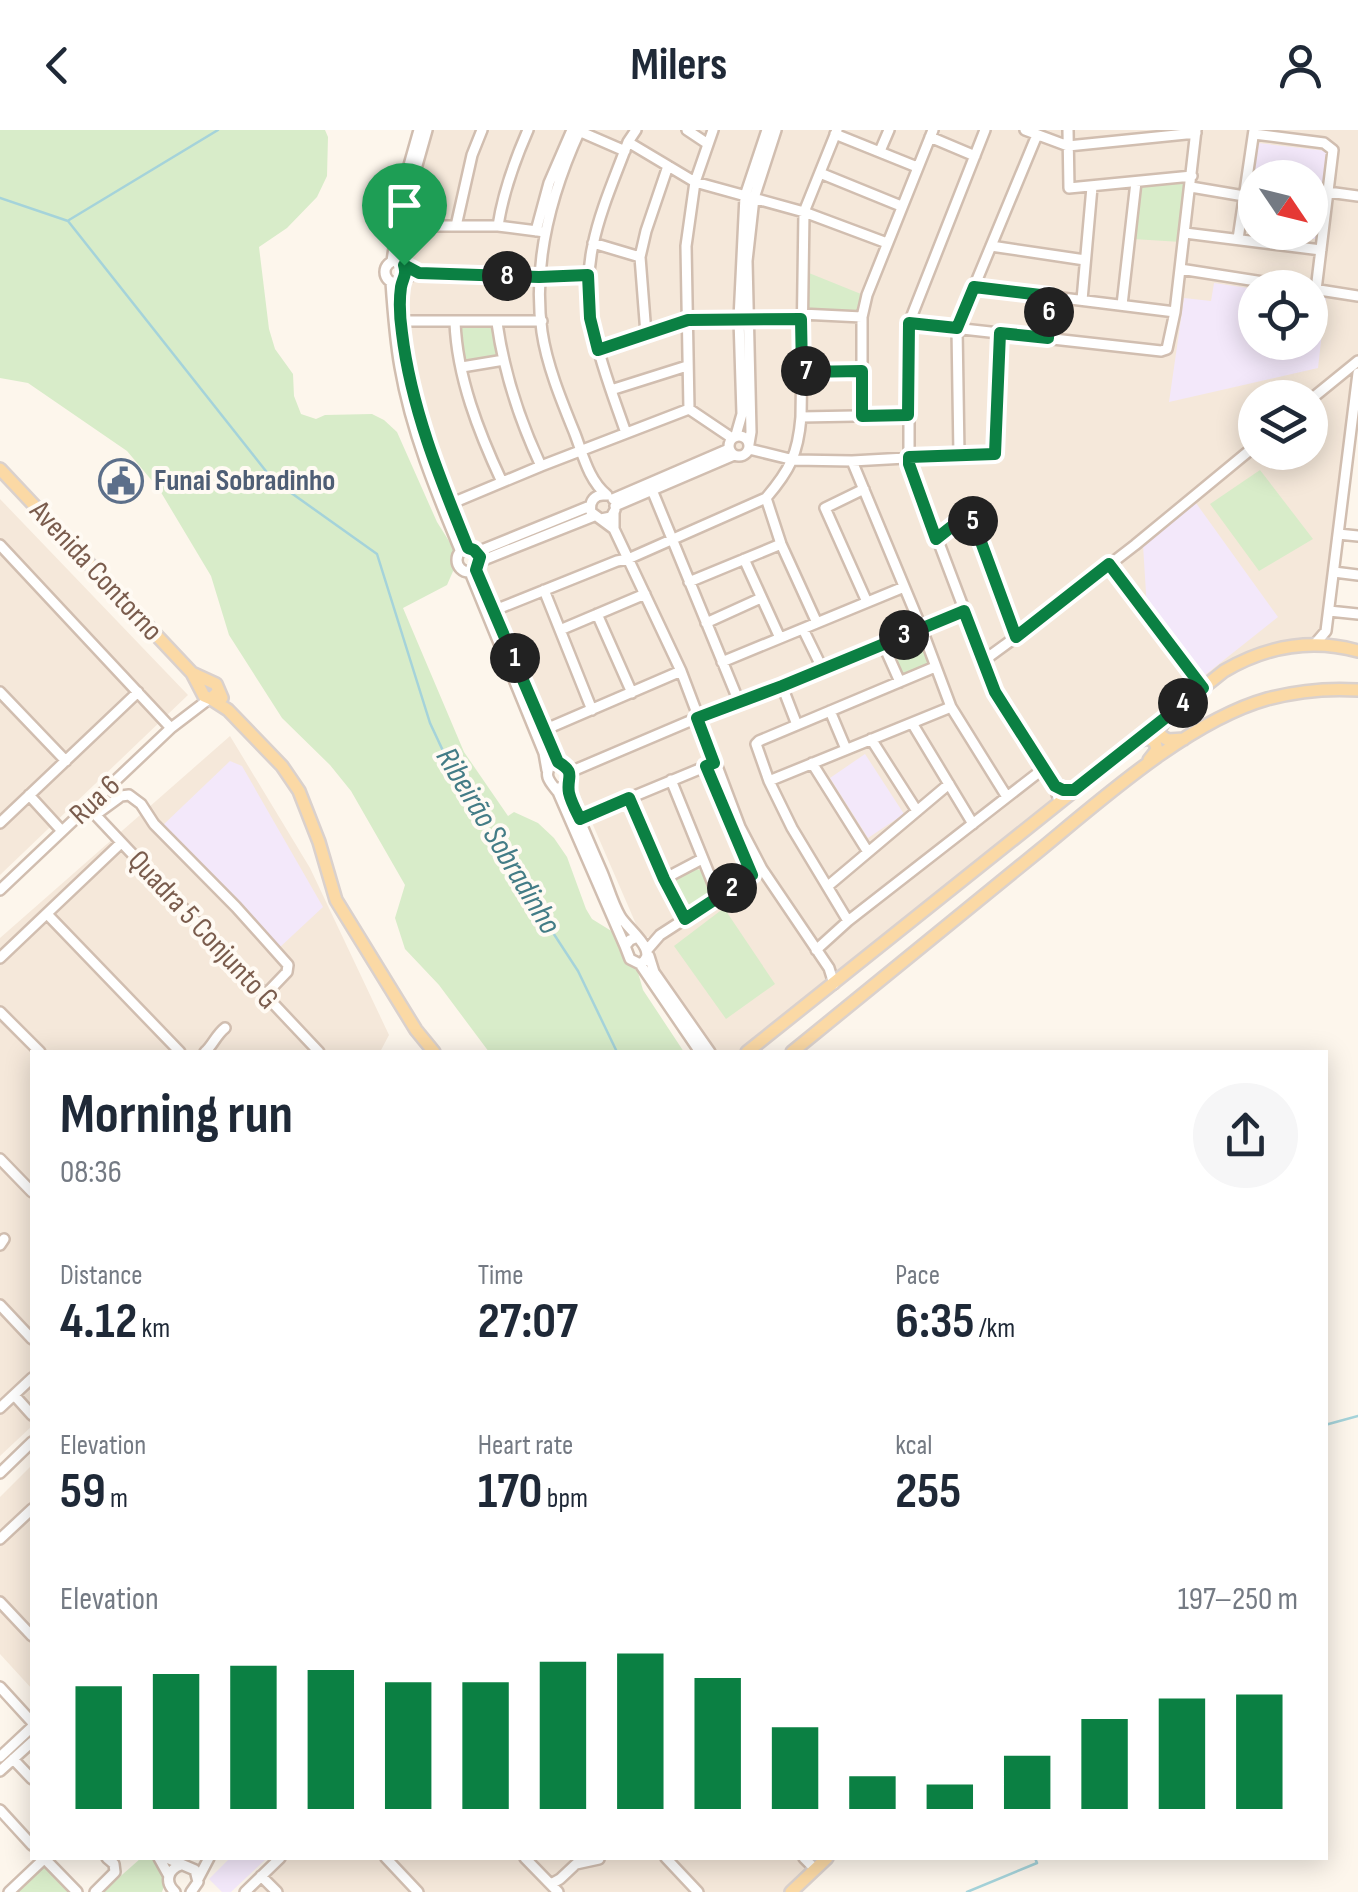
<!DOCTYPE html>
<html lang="en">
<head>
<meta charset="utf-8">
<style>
  :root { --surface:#fff; --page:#f6f6f7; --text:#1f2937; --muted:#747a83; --accent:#0b8043 }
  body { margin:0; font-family:"Sofia Sans Condensed",sans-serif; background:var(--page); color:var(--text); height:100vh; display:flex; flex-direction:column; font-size:38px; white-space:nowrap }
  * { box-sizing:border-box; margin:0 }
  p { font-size:32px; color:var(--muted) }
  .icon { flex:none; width:55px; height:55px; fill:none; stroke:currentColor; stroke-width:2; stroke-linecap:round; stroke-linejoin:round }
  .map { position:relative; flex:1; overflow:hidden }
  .panel { position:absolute; left:30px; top:920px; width:1298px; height:810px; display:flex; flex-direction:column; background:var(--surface); border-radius:0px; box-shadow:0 5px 25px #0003 }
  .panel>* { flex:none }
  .needle { width:65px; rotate:125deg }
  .tools { position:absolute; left:1238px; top:30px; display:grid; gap:20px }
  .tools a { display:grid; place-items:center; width:90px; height:90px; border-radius:50%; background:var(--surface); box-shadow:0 5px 25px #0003; font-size:50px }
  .pin { position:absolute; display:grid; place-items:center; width:85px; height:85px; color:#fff; margin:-102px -42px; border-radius:50% 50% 50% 0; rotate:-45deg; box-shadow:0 0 10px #0007 }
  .pin .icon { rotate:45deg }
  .km { position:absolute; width:50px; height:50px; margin:-25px; border-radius:50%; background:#222; color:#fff; font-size:28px; line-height:50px; text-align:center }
  .round { display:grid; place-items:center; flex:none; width:105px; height:105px; border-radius:52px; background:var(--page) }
  .head { display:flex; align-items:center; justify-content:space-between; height:170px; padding:0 30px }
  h1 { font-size:55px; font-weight:700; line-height:75px }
  .metrics { display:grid; grid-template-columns:repeat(3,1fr); gap:15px; height:170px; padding:10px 30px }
  .metrics div { display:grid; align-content:center }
  .metrics b { font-size:50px; font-weight:700 }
  .metrics small { font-size:28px; font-weight:400 }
  .metrics p { font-size:28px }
  .chart { height:280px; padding:20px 30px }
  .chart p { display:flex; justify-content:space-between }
  .chart svg { width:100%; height:180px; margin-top:10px; stroke:var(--accent); stroke-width:6 }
  header { display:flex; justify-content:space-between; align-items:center; height:130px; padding:0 30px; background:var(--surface); font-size:45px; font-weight:700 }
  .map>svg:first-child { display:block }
</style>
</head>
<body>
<header><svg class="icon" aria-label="back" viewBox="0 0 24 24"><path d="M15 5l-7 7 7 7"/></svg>Milers<svg class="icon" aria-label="person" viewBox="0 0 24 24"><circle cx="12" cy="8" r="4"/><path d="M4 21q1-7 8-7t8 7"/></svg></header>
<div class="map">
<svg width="1358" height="1762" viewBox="0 0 1358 1762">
  <rect width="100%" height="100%" fill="#fdf6ec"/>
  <path fill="#f5e8da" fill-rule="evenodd" d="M427 0H1358V243L1322 507 1245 528 1066 661 1056 657 1059 667 839 842 830 839 833 849 747 922H710L649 826 658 805 642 808 570 642 558 632 479 437 481 427 475 420 467 419 446 365 402 205V151L418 143 399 131ZM1255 48H1310V102H1255ZM1255 158H1310V212H1255ZM1255 268H1310V322H1255Z
    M0 369 188 565 0 745Z
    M230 606 310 738 389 905 380 922H32V1296L0 1326V808Z
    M32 1335V1559L0 1524V1367Z
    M287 1728H819L783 1762H251Z"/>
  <path fill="#f3e8fa" d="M1258 13 1327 21 1328 23 1317 107 1315 109 1266 103 1310 102V48H1255V101L1245 97 1255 15Z
    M1214 153 1255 159V212H1310V166L1326 168 1318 238 1169 272 1184 168 1211 171Z
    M1196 373 1278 487 1200 549 1147 479 1143 415Z
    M865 624 904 684 868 708 830 648Z
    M230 631 242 636 323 777 279 818 161 697Z
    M230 1728H267L231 1762H222L209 1749Z"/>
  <path fill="#d8ecc9" d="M0 0H325L328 7 327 46 317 67 287 98 259 117 269 199 275 219 293 244 294 266 301 284 316 289 325 285 372 284 384 290 397 302 437 392 454 419V439L447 455 403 478 464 622 508 686 514 682 538 693 554 708 567 727 586 779 592 789 613 802 621 823 637 839 643 860 684 922H489L439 855 405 819 395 788 405 755 351 661 330 635 282 588 229 505 211 446 159 359 127 321 28 253 0 248Z
    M1189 52 1181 112 1133 109 1139 56Z
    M809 143 861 164 856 184 808 182Z
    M461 196 492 198 498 221 494 228 465 232 459 198Z
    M1260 340 1313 409 1259 441 1210 374Z
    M919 502 931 531 930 535 902 547 888 516Z
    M694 738 702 741 711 765V768L687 782 669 751Z
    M724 778 775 854 726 889 674 816Z
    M141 1728H156L166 1750 162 1762H99L110 1750 114 1752Z
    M47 1734 74 1762H16Z"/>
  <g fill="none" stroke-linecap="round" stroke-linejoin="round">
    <path stroke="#a5d3da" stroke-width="2.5" d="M0 68 68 91 273 350 377 424 430 593 465 668 578 841 617 922
      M69 90 218 0
      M1325 1295 1358 1286
      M967 1762 1037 1733 1035 1728"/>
    <g stroke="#d1beb0" stroke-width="14">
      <path id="minor" d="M580 0C551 63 532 131 542 202 547 236 562 272 575 304 583 325 589 351 607 365
        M687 0 708 14
        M985 0 909 193V334L995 561 1055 656 1059 672
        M1025 0 1068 16 1196 3
        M1068 0 1069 58 1192 46
        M579 1 625 21
        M835 4 917 37
        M1254 4 1324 13 1333 20 1316 160
        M930 7 975 26
        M628 12 695 52 804 82 887 113
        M880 21 889 0
        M820 43 901 76
        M1191 57 1244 66
        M1328 62 1358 66
        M404 96H498L545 102
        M456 96 472 25 482 0
        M498 96C503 62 514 32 528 0
        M536 101 549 53 572 0
        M1185 103 1321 120
        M1238 109 1254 0
        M593 113 640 127
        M991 116 1085 130
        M392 131 404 53 419 0
        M399 131 412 53 427 0
        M385 142a11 11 0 1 1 22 0a11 11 0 1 1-22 0Z
        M1180 139 1302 158
        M405 148 419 143 539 147 588 145
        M402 151C397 179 403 208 408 235 421 299 444 358 467 419
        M391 152C393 181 395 209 400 237 411 301 436 362 461 422
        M974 157 1175 182
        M1313 159 1358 166
        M1082 170 1092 57
        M1122 175 1136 52
        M801 184 862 187
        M401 191H542
        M455 192C457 247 479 303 502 352
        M497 193C504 243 520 291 541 336
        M909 193 1161 221 1167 219 1175 182 1196 0
        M646 204 640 127 646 101 668 36
        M1048 208 1049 166
        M598 220 688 190 801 189
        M462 237 504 230
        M802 242 862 241
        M611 260 687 236
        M1310 270 1358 231
        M689 279 686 116 695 52 713 0
        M689 279 732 308
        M862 286V187L867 165 933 0
        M801 287 909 285
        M626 303C605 242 578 181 593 115 600 80 616 45 628 12L636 0
        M736 305 742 284 739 189 745 66 767 0
        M729 316a10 10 0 1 1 20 0a10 10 0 1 1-20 0Z
        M749 314 751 302 747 131 754 68 776 0
        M749 319 794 330 852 331 995 323 1000 203
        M959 325 957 198 1037 5
        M852 331 921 497 951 577 1007 667
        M864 359 825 378 867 472
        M652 360 739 572
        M605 365C595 364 589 371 591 382L614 399
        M766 368 781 414 817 493
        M613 369 729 319
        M450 374 541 336 689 279
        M615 376 734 325
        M614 383V399L681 541 740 697 762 739 829 838 834 854
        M601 389 611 387 615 380
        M1338 404 1358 406
        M936 409 970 382 1016 507 983 531
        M0 415 171 598
        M457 430a12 12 0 1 1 24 0a12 12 0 1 1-24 0Z
        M477 422 590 376
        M744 429 780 508
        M481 431 594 386
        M1109 435 1203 558
        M477 440 558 632
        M470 442 544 623 547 640
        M1334 442 1358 445
        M689 452 781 414
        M544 460 592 580
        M495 480 617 431 628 429 766 368C790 340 798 324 801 287L804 82 837 0
        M1329 481 1358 484
        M597 484 632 563
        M706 493 761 468
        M803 499 823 540
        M560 500 645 464
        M1016 507 1135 415 1255 316
        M883 514 900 552
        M1314 515 1326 501 1358 243
        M722 532 904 457
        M782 556 797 595
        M0 562 66 631
        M830 581 846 619
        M912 593 973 694
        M544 600 681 541
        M871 609 917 681
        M812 633 868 722
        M706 636 752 745
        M570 642 697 588 782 556 964 481
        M671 650 718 766
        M769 651 951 577
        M569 652 568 662C579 689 590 715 602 742 608 756 612 772 620 786 628 800 661 822 640 834L630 829 625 816 630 810 635 808
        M555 658H563L569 652 570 642 558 632 551 634C543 646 550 652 558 662L625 816
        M29 665 62 701
        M629 668 664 749 685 789
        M88 677 319 922
        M95 685 121 666 129 665 141 674 154 694 236 777 288 835 287 842 265 865
        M579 689 714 633
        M0 693 138 562
        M664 749 702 729
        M828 756 949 654
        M0 760 171 598 209 569
        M47 784 180 922
        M848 791 792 698 769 651 756 614 759 611 935 537
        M647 820 660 805 762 739
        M816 820 848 791 1043 639
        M649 826 654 842 710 922
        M0 828 121 713
        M640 834 700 922
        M0 882 40 922
        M205 922C213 915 216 905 225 898
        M0 1029 32 1062
        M0 1115 4 1109
        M0 1175 32 1209
        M14 1265 32 1285
        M0 1278 32 1248
        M0 1343 32 1312
        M0 1409 32 1379
        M0 1472 32 1506
        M0 1557 32 1592
        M0 1627 32 1597
        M13 1629 32 1649
        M0 1641 32 1612
        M0 1680 32 1715
        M44 1728 77 1762
        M159 1728 169 1746
        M167 1728 195 1740 198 1752 191 1762
        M386 1728 418 1762
        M525 1728 558 1762
        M666 1728 698 1762
        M804 1728 815 1739
        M261 1746 277 1762
        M198 1749 209 1728
        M551 1754 560 1749 576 1734 599 1729
        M9 1762 45 1728
        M95 1762 115 1742 114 1734 107 1728
        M175 1762C164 1752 168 1739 181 1735
        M245 1762 280 1728"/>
    </g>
    <g stroke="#dad1cd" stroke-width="16">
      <path id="major" d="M0 339 192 543 204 566 211 569 219 561
        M192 543 216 554 222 568
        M211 569 228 580 282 636 299 661 319 712 336 770 416 900 434 922
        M1165 590 1159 600 1161 606 1168 610 1184 609
        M1137 611 1148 608 1155 612 1157 620 1149 630
        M747 922 1224 541C1265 517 1311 508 1358 521
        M792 922C875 855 957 787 1040 720 1103 668 1189 591 1267 569 1297 561 1328 558 1358 560
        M791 1762 827 1728"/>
    </g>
    <use href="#minor" stroke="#fff" stroke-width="9"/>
    <use href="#major" stroke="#fbd9a5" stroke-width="11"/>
  </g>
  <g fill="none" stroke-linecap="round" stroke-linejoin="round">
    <g stroke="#fff" stroke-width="20">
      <path id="route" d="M404 135 419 143 539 147 588 145 590 188 598 220 688 190 801 189 802 242 862 241V286L908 285 909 193 957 198 974 157 1049 166 1048 208 1000 203 995 324 909 327V334L936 409 970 382 1016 507 1109 434 1203 558 1074 660H1063L1055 656 995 562 964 481 782 556 697 588 714 633 706 636 752 745 685 789 664 749 629 668 580 689C576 681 571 672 569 663 566 647 577 643 558 632L476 440 480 427 474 420 468 418C440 349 411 278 402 203 400 189 399 171 401 157 403 147 407 145 404 135Z"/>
    </g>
    <use href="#route" stroke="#0b8043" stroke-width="12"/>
  </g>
  <defs>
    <g id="civic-ring" transform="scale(2.25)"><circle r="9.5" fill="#fffaf3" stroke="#5c6f8a" stroke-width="1.5"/><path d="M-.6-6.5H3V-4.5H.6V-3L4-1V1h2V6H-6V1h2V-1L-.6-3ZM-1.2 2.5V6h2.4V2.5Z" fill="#5c6f8a"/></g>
  </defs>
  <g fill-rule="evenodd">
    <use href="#civic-ring" x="121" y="351"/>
  </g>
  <g text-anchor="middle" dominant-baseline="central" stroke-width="8" stroke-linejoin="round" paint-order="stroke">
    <g font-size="30" font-weight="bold" fill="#4e5e75" stroke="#fffaf3" text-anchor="start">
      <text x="154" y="351">Funai Sobradinho</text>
    </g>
    <g font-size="30" fill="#7a5c4d" stroke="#fffaf3">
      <text transform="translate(96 441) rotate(47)">Avenida Contorno</text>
      <text transform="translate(95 670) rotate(-43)">Rua 6</text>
      <text transform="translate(203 800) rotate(47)">Quadra 5 Conjunto G</text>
    </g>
    <g font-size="32" font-style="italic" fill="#437c86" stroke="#fffaf3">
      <text transform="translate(498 711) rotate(59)">Ribeirão Sobradinho</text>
    </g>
  </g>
</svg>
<div class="tools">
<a><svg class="needle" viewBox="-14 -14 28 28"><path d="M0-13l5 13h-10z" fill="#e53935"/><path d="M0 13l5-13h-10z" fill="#747a83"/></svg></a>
<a><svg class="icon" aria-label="locate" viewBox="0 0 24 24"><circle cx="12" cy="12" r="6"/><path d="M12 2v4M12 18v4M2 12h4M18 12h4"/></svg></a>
<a><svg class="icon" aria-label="layers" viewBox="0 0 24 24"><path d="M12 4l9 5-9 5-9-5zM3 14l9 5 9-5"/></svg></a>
</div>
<div class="pin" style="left:404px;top:135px;background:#1e9e55"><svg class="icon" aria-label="arrive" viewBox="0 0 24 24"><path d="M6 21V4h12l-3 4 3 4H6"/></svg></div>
<b class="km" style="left:515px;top:528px">1</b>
<b class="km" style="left:732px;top:758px">2</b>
<b class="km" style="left:904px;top:505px">3</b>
<b class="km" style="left:1183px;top:573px">4</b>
<b class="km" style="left:973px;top:391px">5</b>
<b class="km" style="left:1049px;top:182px">6</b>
<b class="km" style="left:806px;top:241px">7</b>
<b class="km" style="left:507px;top:146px">8</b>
<section class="panel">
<div class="head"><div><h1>Morning run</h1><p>08:36</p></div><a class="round"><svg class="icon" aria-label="share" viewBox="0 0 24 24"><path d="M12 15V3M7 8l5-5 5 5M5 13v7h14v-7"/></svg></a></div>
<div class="metrics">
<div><p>Distance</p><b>4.12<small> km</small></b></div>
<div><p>Time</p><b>27:07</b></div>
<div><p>Pace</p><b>6:35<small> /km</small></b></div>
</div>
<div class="metrics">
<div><p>Elevation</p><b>59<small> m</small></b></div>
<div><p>Heart rate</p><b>170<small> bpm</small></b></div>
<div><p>kcal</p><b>255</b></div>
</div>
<div class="chart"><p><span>Elevation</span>197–250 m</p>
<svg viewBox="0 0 160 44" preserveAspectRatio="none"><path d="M5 44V14M15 44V11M25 44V9M35 44V10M45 44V13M55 44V13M65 44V8M75 44V6M85 44V12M95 44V24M105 44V36M115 44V38M125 44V31M135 44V22M145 44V17M155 44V16"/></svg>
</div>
</section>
</div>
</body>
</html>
